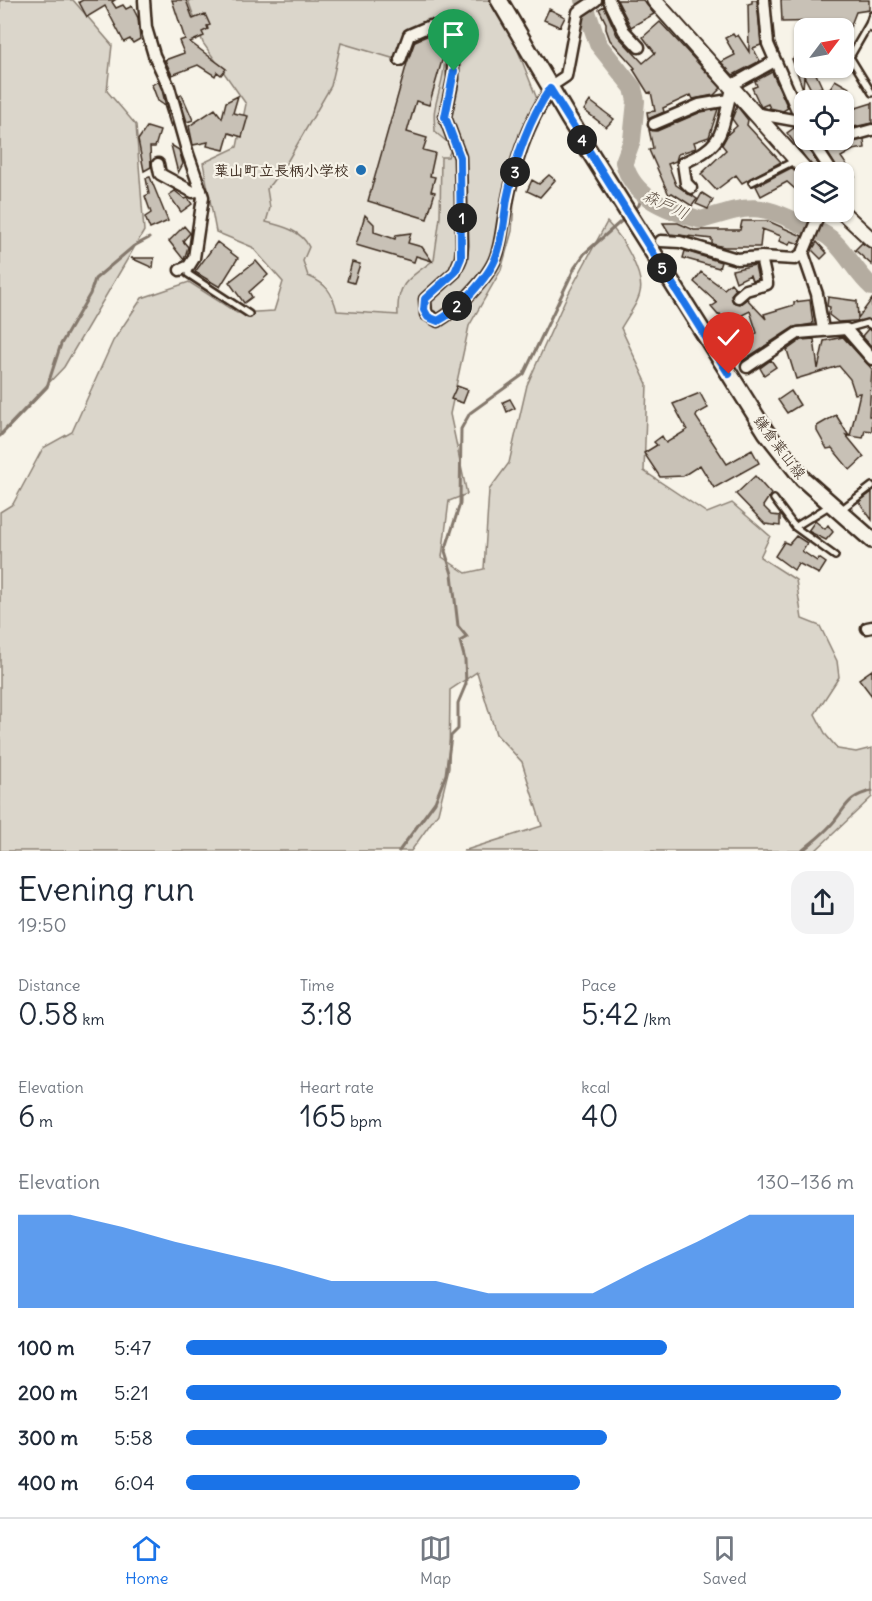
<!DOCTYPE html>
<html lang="en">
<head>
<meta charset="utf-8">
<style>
  :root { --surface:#fff; --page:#f2f2f3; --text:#1f2937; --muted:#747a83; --line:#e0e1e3; --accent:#1a73e8 }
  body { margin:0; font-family:Delius,"Klee One",sans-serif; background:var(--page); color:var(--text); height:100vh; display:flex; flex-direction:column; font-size:22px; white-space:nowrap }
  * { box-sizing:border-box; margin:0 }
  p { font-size:20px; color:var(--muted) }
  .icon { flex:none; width:33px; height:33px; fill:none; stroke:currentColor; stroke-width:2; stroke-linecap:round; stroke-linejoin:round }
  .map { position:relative; height:851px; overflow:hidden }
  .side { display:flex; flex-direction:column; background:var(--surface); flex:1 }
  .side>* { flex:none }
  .needle { width:39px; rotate:58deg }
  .fabs { position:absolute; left:794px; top:18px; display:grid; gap:12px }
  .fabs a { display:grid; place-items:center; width:60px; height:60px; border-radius:12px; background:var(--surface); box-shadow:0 2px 4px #0004; font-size:30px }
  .pin { position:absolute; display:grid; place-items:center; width:51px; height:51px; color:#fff; margin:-62px -26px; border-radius:50% 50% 50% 0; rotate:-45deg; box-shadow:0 0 6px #0007 }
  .pin .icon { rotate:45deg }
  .km { position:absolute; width:30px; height:30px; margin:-15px; border-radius:50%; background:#222; color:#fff; font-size:16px; line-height:30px; text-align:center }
  .round { display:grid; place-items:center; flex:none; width:63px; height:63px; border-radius:18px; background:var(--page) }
  .head { display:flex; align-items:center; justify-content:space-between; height:102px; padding:0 18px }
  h1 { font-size:33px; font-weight:600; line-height:45px }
  .figures { display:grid; grid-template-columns:repeat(3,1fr); gap:9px; height:102px; padding:6px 18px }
  .figures div { display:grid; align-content:center }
  .figures b { font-size:30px; font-weight:600 }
  .figures small { font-size:16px; font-weight:400 }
  .figures p { font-size:16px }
  .chart { height:168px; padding:12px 18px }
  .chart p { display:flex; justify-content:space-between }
  .chart svg { width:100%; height:108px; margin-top:6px; fill:var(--accent); opacity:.7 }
  ul { padding:0 18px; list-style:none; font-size:20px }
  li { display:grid; grid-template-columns:96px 72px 1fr; align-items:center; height:45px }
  li i { height:15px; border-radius:8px; background:var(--accent) }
  .tab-bar { display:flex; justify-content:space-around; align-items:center; height:84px; border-top:2px solid var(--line); background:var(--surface); font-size:16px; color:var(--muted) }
  .tab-bar a { display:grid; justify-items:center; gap:3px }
  .tab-bar .active { color:var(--accent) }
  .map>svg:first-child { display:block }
</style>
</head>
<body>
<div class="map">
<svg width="872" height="851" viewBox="0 0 872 851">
  <rect width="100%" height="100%" fill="#f7f3e8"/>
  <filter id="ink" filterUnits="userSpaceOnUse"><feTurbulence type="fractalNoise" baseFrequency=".0167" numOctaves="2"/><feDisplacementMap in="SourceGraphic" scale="12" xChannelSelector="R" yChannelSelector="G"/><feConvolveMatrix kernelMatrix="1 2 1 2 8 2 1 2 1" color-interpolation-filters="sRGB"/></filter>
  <g filter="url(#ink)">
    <path fill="#e9e4d9" d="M428 33 436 35 446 55 443 81 434 111 452 146 448 158 441 157 440 217 434 260 417 273 397 297 398 315 337 312 332 292 323 282 308 276 303 261 308 248 266 222 270 208 267 189 287 162 331 86 341 43 402 61 410 42 417 34Z"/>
    <path fill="#dbd6cb" stroke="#8b8074" stroke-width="1.5" fill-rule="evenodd" d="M0 0H73L112 45 107 91 136 125 144 231 64 367 0 434Z
      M188 0H493L513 38 537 99 519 134 512 231 501 270 469 326 450 414 467 494 449 501 442 557 466 573 484 569 489 490 509 463 527 385 565 300 607 222C618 233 624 242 631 256 649 292 640 296 621 328L647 384 644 471 707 513 732 503 770 536 760 557 796 580 802 619 820 626 837 661 839 677 815 714 826 735 838 749 856 752 872 748V797L815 851H463L542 826 522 762 496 734 477 672 450 690 449 768 438 813 411 851H0V512L13 504 43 448 72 432 113 341 142 298 189 282 237 313 274 311 283 282 252 247 216 232 203 163 237 147 246 104 203 43ZM428 33 436 35C453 59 440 82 435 108 433 116 435 124 435 132L452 146 448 157H441L440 217 434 260C410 277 396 283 398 315L337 311C332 292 327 284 308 276L303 261 309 247C302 231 283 226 266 222L270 208 267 189 287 162 331 86 341 43 402 61 410 42 417 34Z"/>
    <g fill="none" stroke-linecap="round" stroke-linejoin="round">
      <path stroke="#84786c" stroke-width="3" d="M633 211 639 205 642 195
        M0 436 47 387 61 344 90 294 95 279 134 246 149 238
        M399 851 435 802 446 774 451 736 458 729V703L466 684 465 660 460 641 467 637 458 626 452 574 445 551 460 504 461 429 470 413 524 374 575 267 585 253 626 217
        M802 851C811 843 822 835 830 826 847 808 845 797 872 791"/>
      <path stroke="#b4aca0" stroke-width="18" d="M583 0 598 44 633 88 636 101 632 140 624 162C632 198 668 210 701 220 748 206 756 201 801 224 810 228 823 232 830 238 846 251 856 273 872 287"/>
    </g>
    <path fill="#c8c1b6" stroke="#3b2a1e" stroke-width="1.5" d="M83 0H115L112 2 116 8 123 5 126 9 132 6 138 18 140 39 133 43 130 39 124 42 105 6 87 17 79 2Z
      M172 0H186L193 19 205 14 210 25 207 26 208 29 202 32 204 36 190 42 226 69 221 75 217 72 215 76 198 65 172 75 165 60 184 53 179 41 185 39Z
      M617 0H643L654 14 631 27Z
      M752 0H757L761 45 753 48 760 61 733 75 721 62 735 55 725 38 733 34 735 37 738 35 749 52 748 4 752 3Z
      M781 0H869V10L856 12 849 30 828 21 782 22Z
      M604 6 617 35 643 63 655 53 643 37 660 22 721 88 714 95 693 99 691 95 663 108 664 112 648 119 647 112 655 111 651 92 648 93 633 69 635 68 610 40 606 29V23L599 9Z
      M549 9 565 17 560 27 544 20Z
      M429 35 438 42 443 57 429 105 416 101 407 132 427 138 423 150 435 153 430 176 435 177 431 191 435 192 427 219 368 201 407 63 415 41Z
      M804 54V68H827L816 74 822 87 812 91 804 76 803 89 792 59Z
      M772 72 788 108 783 111 770 108 768 104 761 107 752 88 757 86 755 81Z
      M835 80 849 88 856 108 872 103V123L849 128 847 117 843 118V100H823Z
      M158 81 162 90 171 127 164 105 158 101 152 85Z
      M182 95 193 120 187 122 179 96Z
      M238 96 233 113 248 116 242 137 229 133 224 150 207 146 208 142 193 145 189 126 215 109 222 118 226 102Z
      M590 101 614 119 606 127 584 110Z
      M737 106 748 120 747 125 781 162 742 183 736 175 716 190 701 174 726 150 722 145 728 134 737 126 732 119Z
      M718 109 709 137 694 142 696 148 678 154 676 161 668 164 676 185 697 199 692 206 672 193 669 195 649 150 653 148 649 130 657 131 701 112Z
      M147 127 160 131 155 147H150L151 167 144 171 138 140Z
      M794 128 804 137 805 144 823 172H816L787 133Z
      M820 140H837L843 142 864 140 865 148 853 150 841 157 855 177 847 183 843 172H839Z
      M171 145 179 150 183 164 178 173Z
      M791 168 804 180V193L798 186 795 189 787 182 761 196 756 186Z
      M549 175 555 180 540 197 527 191 532 180 539 184Z
      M150 177 168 221 150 229 145 217 151 213 145 196 149 194 146 178Z
      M175 191 185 199 188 198 192 204 181 212 169 195Z
      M702 193 713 200 708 209 696 204Z
      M365 215 374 224V232L395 239 396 235 411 233 408 243 422 247 432 261 416 256 414 262 356 245Z
      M742 221H768L802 236 799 244 791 241 789 245 779 241 781 236 762 229 760 247H724L712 244V239L670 234 663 223H678L694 230H740Z
      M184 226 190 233 183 241 188 247 184 260 169 241Z
      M217 242 238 258 220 287 195 272Z
      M817 242 827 253 821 259 812 250Z
      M862 243 872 249V265L855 250Z
      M685 251 721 262 719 268 683 258Z
      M131 258H154L153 268Z
      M256 261 268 275 249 292 252 297 244 303 229 282Z
      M352 262 360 264 354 283 347 281Z
      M755 265 758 279 752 281 750 275 736 282 732 270Z
      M701 272 724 289 731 283 736 289 731 295 733 302 740 304 747 299 766 319 764 314 794 305V302L810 300 813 324 794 327 742 361 734 348 757 333 750 311 726 323 720 314 718 315 711 307 717 303 694 282Z
      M828 297 857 301 858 318 872 299V320L838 322 829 315 830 307 827 306Z
      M868 329 872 331V347L862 336Z
      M843 337 872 369 869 416H872V431L865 430 863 438 850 436 860 393 855 394 850 379 839 366 796 379 787 350 801 340 814 339 818 369 824 341Z
      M771 360 776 367 764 375 760 368Z
      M457 386 468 390 463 403 451 399Z
      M791 391 800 405 787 413 778 400Z
      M700 393 708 408 697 414 696 417 727 464 752 450 759 463 714 488 700 465 683 476 660 477 644 453 657 445 654 442 662 436 666 443 687 430 673 404Z
      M510 399 515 408 507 412 503 402Z
      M836 415 849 436 846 435 864 457 850 470 832 448 827 449 817 431V426Z
      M755 476 771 494 763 506 772 515 780 516V526L765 524 736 494Z
      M872 492V520L859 502Z
      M815 521 825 529 828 525 833 532 826 540 808 531Z
      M796 536 807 543 802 551 817 561 819 558 826 563 819 574 798 563 794 570 775 556 784 542 789 544Z
      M872 670V696L859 679Z"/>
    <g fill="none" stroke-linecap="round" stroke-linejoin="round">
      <g stroke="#3b2a1e" stroke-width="10">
        <path id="service" d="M872 15 869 24 872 29
          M869 24 850 57 872 93
          M752 182 794 161
          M189 266 188 274 249 314
          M846 329 867 323 872 326
          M774 499 795 527
          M829 506 795 527 835 556
          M842 509 872 486"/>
      </g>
      <g stroke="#3b2a1e" stroke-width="15">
        <path id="minor" d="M144 0 146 28 154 55 169 87 188 154 203 197 194 258 189 266 180 270
          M609 0 624 31 639 47
          M764 0 768 44 804 126
          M400 60 409 35 430 26 444 37 453 63V79L445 117 460 157 462 245 461 258 455 272 425 299 426 314 438 321C457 310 489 277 496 257 502 241 502 225 506 208 514 166 526 124 551 89
          M557 82 566 76 578 12 596 0
          M730 86 775 61
          M754 113 804 122
          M654 124 699 105 729 100
          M843 135H854L872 130
          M811 140 832 172
          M158 164 160 174 193 192 201 190
          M691 188 686 183 683 163C727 144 720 131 732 89
          M661 241 680 242 737 259 761 257 795 259 803 253 820 212
          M803 253 817 294 823 330
          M738 297 746 290 767 284 761 257
          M747 367 798 333 846 329 872 359
          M867 628 872 627"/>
      </g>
      <g stroke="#3b2a1e" stroke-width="18">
        <path id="tertiary" d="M654 0 807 172
          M842 212 872 240"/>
      </g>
      <g stroke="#3b2a1e" stroke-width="20">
        <path id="secondary" d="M499 0 569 119 766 432 803 479 872 540"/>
      </g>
      <use href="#service" stroke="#f7f3e8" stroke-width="5"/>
      <use href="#minor" stroke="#f7f3e8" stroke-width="10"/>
      <use href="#tertiary" stroke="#f7f3e8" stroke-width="14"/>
      <use href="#secondary" stroke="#f7f3e8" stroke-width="15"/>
    </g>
  </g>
  <g fill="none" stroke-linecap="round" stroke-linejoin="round" filter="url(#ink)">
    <g stroke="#fff" stroke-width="12">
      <path id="route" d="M454 71 445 117 460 157 461 258 455 272 425 299 424 310 428 317 438 321C457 311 489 277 496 257 503 239 504 219 507 199 515 160 528 121 550 89L729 374"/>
    </g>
    <use href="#route" stroke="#1a73e8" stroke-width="8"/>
  </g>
  <circle fill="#1f6fb2" stroke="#f7f3e8" stroke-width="2" cx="361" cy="170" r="6"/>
  <g text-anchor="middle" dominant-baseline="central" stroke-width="4.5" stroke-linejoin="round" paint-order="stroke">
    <g font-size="15" font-weight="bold" fill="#3b2a1e" stroke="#f7f3e8" text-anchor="end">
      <text x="349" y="170">葉山町立長柄小学校</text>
    </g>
    <g font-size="15" fill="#3b2a1e" stroke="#f7f3e8">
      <text transform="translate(780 447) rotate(53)">鎌倉葉山線</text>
    </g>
    <g font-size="16" font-style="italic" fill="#5f5145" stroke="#f7f3e8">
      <text transform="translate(666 204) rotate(25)">森戸川</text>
    </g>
  </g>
</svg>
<div class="fabs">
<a><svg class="needle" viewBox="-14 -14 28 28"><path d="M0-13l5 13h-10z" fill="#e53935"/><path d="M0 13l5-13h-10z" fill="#747a83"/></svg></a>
<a><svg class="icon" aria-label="locate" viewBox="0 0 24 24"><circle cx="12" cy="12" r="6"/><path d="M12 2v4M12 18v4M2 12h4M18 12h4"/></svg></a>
<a><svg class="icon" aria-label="layers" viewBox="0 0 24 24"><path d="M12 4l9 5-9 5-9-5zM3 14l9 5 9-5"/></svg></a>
</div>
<div class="pin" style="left:454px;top:71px;background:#1e9e55"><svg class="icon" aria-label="arrive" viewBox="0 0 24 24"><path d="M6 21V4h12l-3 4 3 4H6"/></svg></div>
<div class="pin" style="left:729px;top:374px;background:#d93025"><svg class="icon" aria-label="check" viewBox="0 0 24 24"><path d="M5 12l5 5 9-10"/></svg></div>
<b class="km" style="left:462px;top:218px">1</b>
<b class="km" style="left:457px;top:306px">2</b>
<b class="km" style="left:515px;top:172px">3</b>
<b class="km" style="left:582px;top:140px">4</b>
<b class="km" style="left:662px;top:268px">5</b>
</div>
<section class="side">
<div class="head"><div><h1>Evening run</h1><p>19:50</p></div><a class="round"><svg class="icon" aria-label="share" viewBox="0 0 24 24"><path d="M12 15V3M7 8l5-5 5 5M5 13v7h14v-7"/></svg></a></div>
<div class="figures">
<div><p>Distance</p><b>0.58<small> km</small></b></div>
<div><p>Time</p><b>3:18</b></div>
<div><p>Pace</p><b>5:42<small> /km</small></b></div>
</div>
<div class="figures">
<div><p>Elevation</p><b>6<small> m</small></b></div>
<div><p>Heart rate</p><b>165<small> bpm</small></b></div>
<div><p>kcal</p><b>40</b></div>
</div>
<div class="chart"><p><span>Elevation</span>130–136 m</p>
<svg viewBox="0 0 160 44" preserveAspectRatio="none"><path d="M0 44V6L10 6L20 11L30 17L40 22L50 27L60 33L70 33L80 33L90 38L100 38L110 38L120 27L130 17L140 6L150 6L160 6V44z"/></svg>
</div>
<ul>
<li><b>100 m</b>5:47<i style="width:72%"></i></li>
<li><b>200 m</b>5:21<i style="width:98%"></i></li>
<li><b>300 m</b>5:58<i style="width:63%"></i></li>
<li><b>400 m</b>6:04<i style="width:59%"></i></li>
</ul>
</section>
<nav class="tab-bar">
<a class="active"><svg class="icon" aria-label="home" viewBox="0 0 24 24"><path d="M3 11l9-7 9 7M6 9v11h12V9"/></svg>Home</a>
<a><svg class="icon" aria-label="map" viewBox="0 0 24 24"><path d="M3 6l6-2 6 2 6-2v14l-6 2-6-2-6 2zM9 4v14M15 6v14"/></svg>Map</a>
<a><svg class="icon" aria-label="saved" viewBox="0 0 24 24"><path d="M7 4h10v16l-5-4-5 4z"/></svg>Saved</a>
</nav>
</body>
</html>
